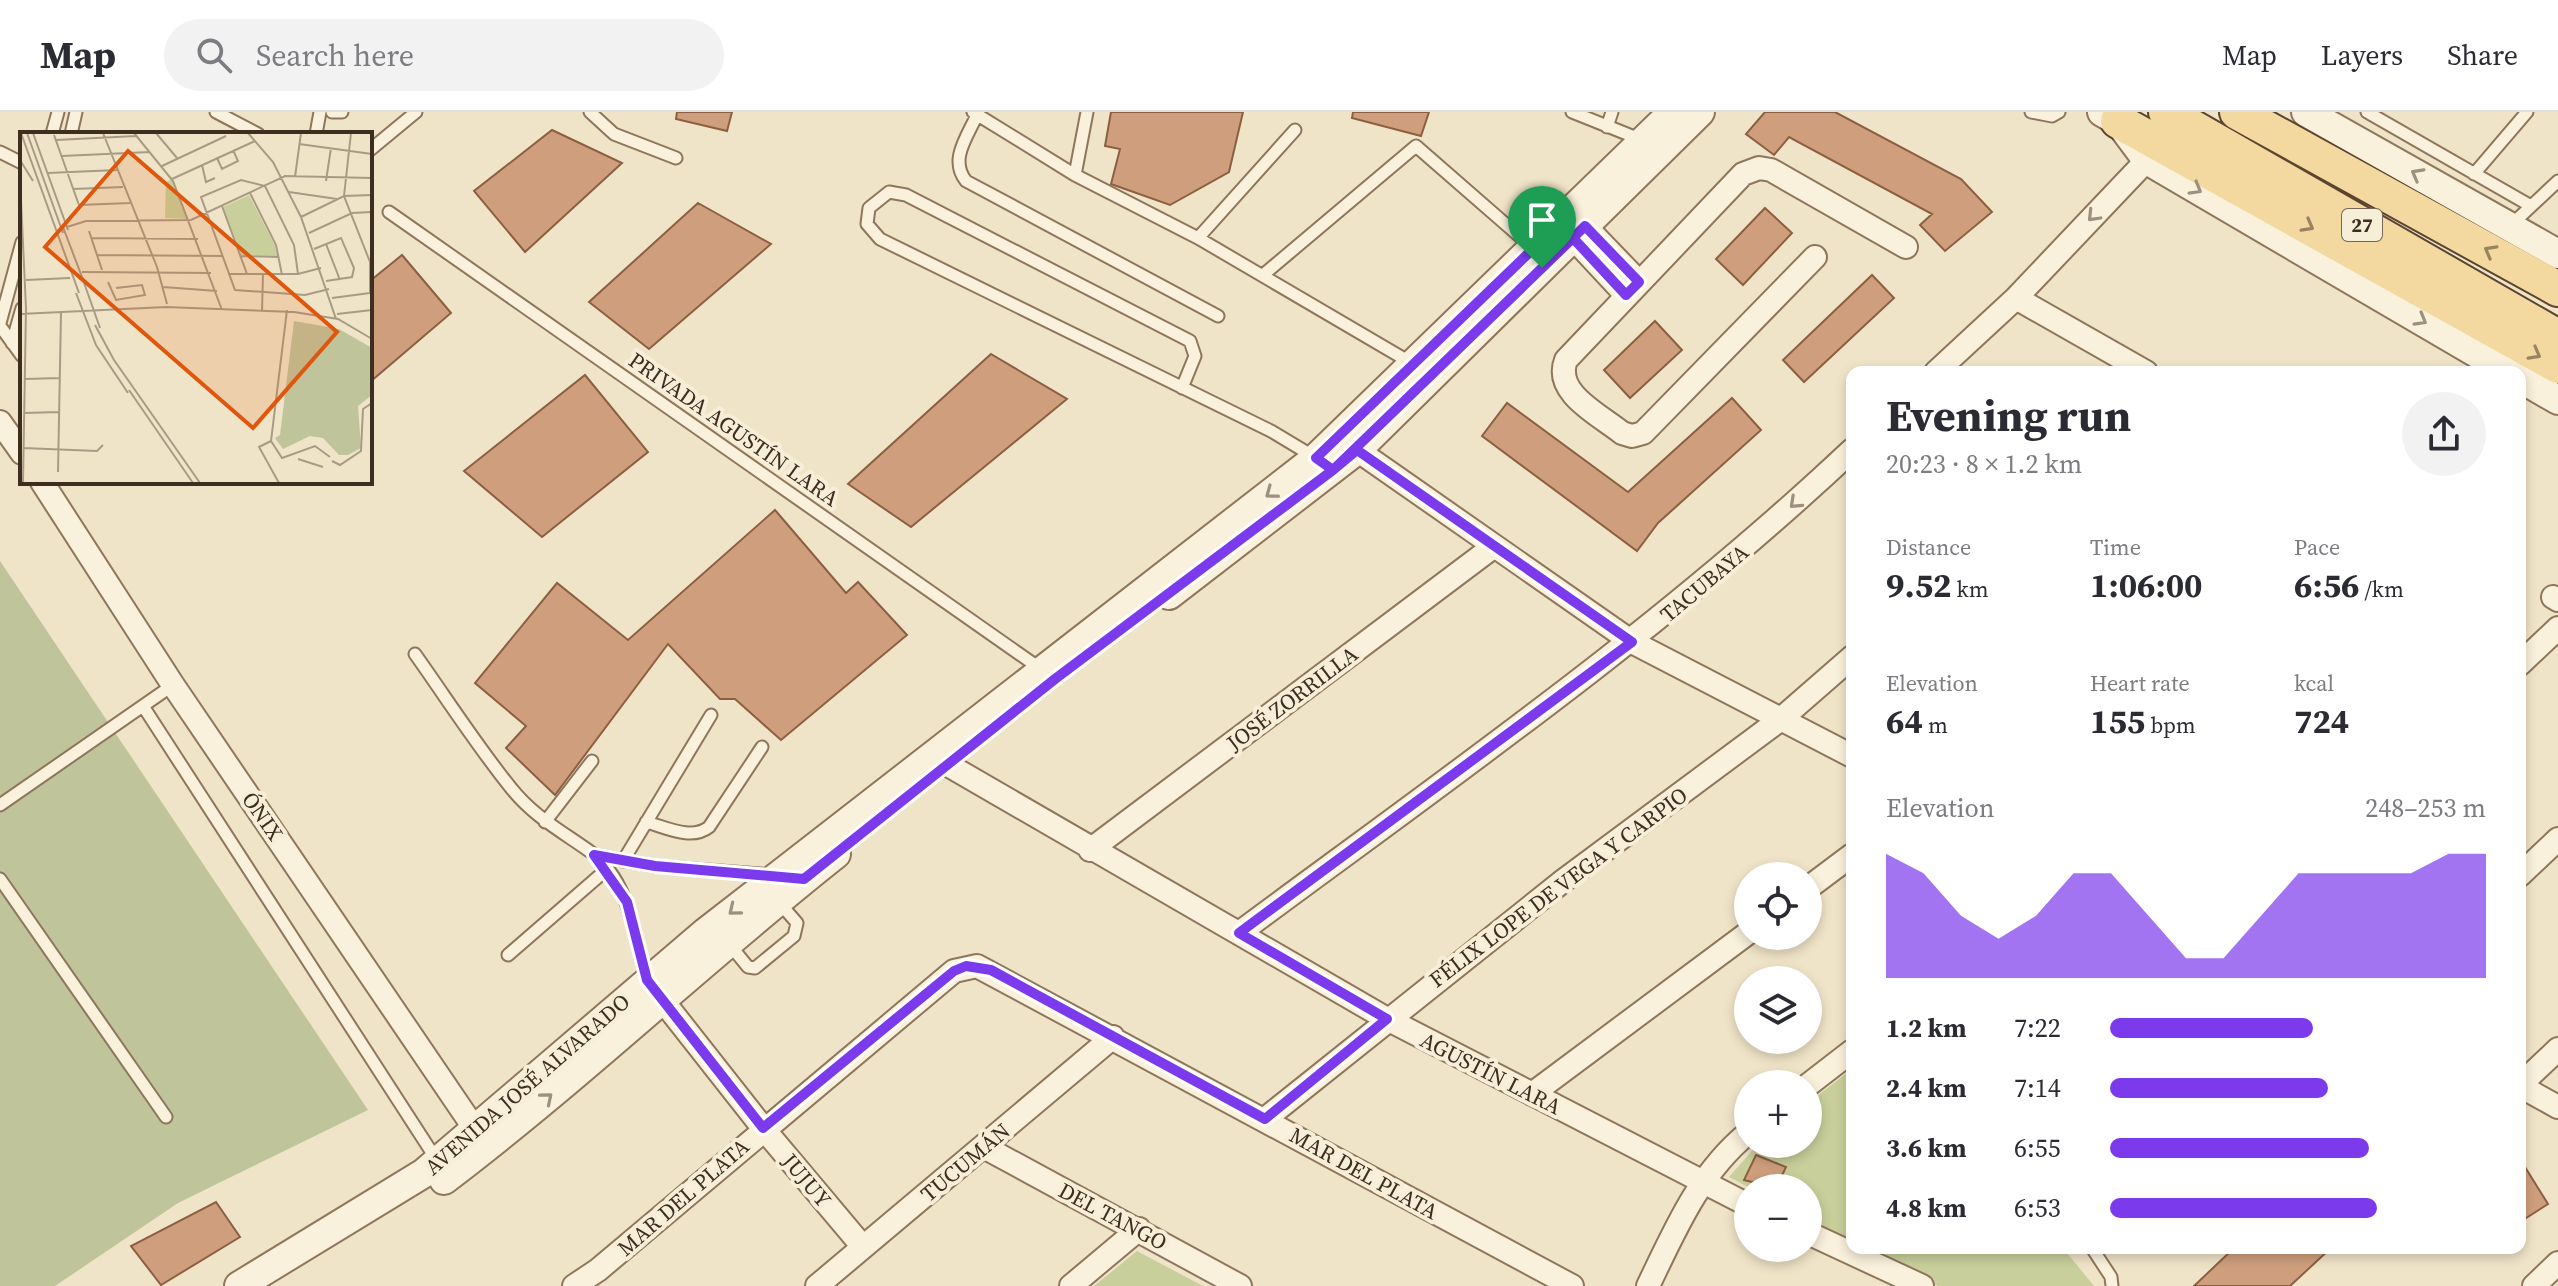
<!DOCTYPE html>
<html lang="en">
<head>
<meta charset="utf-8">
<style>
  :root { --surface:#fff; --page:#f2f2f3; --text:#2b2b33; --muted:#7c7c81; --line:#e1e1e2; --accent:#7c3aed }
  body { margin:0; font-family:"Source Serif 4",serif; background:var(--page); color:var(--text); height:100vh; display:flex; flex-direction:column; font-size:30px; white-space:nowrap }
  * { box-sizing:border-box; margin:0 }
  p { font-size:26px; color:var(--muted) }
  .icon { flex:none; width:44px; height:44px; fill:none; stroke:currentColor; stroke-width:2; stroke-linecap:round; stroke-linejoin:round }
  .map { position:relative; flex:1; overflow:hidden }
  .drawer { position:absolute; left:1846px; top:254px; width:680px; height:888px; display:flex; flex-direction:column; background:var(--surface); border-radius:16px; box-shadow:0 4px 12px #0003 }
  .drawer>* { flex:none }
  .tools { position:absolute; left:1734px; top:750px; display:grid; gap:16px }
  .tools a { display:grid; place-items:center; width:88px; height:88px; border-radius:50%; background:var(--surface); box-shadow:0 4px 12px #0003; font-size:40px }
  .pin { position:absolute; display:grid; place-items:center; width:68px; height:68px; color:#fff; margin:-82px -34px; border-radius:50% 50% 50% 0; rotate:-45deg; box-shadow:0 0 8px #0007 }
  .pin .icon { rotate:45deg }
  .round { display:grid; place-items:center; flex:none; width:84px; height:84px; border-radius:42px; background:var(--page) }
  .overview { display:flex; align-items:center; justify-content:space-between; height:136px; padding:0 40px }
  h1 { font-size:44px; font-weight:700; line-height:60px }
  .metrics { display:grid; grid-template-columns:repeat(3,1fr); gap:12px; height:136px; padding:8px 40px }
  .metrics div { display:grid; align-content:center }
  .metrics b { font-size:34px; font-weight:700 }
  .metrics small { font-size:22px; font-weight:400 }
  .metrics p { font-size:22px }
  .chart { height:224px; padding:16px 40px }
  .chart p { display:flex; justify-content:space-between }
  .chart svg { width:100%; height:144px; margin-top:8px; fill:var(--accent); opacity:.7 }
  ul { padding:0 40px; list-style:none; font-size:26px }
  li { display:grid; grid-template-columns:128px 96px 1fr; align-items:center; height:60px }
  li i { height:20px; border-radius:10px; background:var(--accent) }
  header { display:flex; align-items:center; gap:48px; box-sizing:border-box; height:112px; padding:0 40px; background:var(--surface); border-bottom:2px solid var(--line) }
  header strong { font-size:38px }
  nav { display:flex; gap:44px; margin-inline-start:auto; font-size:28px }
  .search { width:560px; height:72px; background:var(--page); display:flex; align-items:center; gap:20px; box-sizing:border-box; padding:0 28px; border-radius:44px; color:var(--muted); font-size:30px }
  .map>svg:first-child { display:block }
</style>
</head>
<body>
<header>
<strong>Map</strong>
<div class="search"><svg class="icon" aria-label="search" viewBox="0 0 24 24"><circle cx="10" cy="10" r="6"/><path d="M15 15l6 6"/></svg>Search here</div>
<nav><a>Map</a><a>Layers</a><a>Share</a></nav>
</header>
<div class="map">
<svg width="2558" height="1174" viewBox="0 0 2558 1174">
  <rect width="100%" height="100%" fill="#f0e4c8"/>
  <path fill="#c9cf9b" d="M1852 957V1129L1808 1106V1076H1750L1729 1065 1758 1032H1808V991Z
    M1865 1136H2063L2094 1174H1938Z
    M1137 1139 1203 1174H1094Z"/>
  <path fill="#bfc49a" d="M0 449 368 998 178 1091 55 1174H0Z"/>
  <path fill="#cf9f7d" stroke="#8d5f41" stroke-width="2" d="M677 0H732L727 19 676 7Z
    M1111 0H1243L1229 60 1170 93 1111 72 1120 37 1105 34Z
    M1353 0H1429L1421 24 1352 6Z
    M1765 0H1835L1961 67 1992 100 1945 139 1920 113 1932 102 1789 25 1774 43 1746 22Z
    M552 18 622 51 525 140 474 79Z
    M698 91 771 132 649 237 589 190Z
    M1765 96 1792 121 1743 173 1716 147Z
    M402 143 451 201 370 270V169Z
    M1872 163 1894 186 1804 270 1783 248Z
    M1655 209 1682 238 1630 286 1604 258Z
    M991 242 1067 287 911 415 848 372Z
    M585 263 648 340 542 425 464 359Z
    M1732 286 1761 318 1658 411 1637 439 1482 324 1507 291 1628 380Z
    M775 398 846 481 858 470 907 523 781 628 735 587H720L668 532 555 683 506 636 526 614 475 571 557 471 628 528Z
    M1756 1043 1786 1055 1776 1076 1744 1068Z
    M2520 1047 2548 1092 2520 1110Z
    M216 1090 240 1125 161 1173 131 1134Z
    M2234 1136H2331L2290 1174H2194Z"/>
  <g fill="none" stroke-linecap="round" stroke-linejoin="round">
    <g stroke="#8d765c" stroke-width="15">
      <path id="service" d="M216 0 258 22
        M332 0H342
        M590 0 614 22 676 46
        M973 0 1075 63
        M1087 0 1075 63 1198 126 1413 252
        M1572 0 1642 28
        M2031 0 2052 4 2059 0
        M2367 0 2531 94
        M977 3C967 25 949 48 966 69L1218 204
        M1607 15 1612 0
        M52 22 58 0
        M71 22 76 0
        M316 22 320 0
        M370 38 416 0
        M0 40 22 51
        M2474 62 2527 0
        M389 100 1055 567
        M2510 114 2558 69
        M1198 126 1295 18
        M1263 163 1416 34 1533 136
        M0 211 22 130
        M0 214 22 244
        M12 231 22 196
        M1182 276 1195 244 1190 229 906 83 889 80 869 96 867 112 880 127 1271 319 1316 346
        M415 542C447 587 477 634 511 676 534 705 563 720 592 741 631 771 634 825 647 868
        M143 594 438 1050
        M0 693 173 573
        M545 710 592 649
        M646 710C666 715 691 729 709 715L762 635
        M594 743 655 754 772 763
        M623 749 711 603
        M0 767 166 1005
        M730 833 748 855 755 856 794 824 797 811 778 789
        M508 843 606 758
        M2092 1136 2111 1165 2112 1174"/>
    </g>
    <g stroke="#8d765c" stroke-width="26">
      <path id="minor" d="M1585 114 1639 170
        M1573 126 1626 183
        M1815 145 1643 321 1632 324 1622 321C1600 303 1553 281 1566 248L1743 62 1759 56 1771 58 1906 135
        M2016 186 2146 260
        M1936 260 2016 186 2147 48
        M0 310 22 341
        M1357 338 1632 530 1852 644
        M42 370 173 573 483 1029
        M2553 485 2558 488
        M2520 552 2558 516
        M948 653 1387 907 1748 1093
        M1090 738 1493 435
        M2520 763 2558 727
        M1808 776 1852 743
        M1239 821C1448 666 1662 517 1852 338
        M652 875 763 1016 863 1135
        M1808 973 1852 939
        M2520 973 2558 937
        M2520 974 2558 995
        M1532 982 1748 821
        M1265 1007 1563 769 1781 607 1852 545
        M984 1035 1240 1174
        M1808 1121 1922 1174
        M574 1174 598 1158 954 859 977 854 1572 1174
        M817 1174 1113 925
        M1071 1174 1139 1117
        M1648 1174C1675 1118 1699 1061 1748 1021
        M2534 1174 2558 1151"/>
    </g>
    <g stroke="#8d765c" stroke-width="32">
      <path id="tertiary" d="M2102 0 2118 9 2147 48 2509 260
        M2306 0 2558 142
        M2520 266 2558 288
        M1169 483 1357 338 1700 0
        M444 1068C580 965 703 847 836 742
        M239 1174 424 1061 706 820 1316 346 1673 0"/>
    </g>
    <g stroke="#5b4430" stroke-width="38">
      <path id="primary" d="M2166 0 2558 225
        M2237 0 2558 177
        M2118 9 2558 254"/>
    </g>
    <use href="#service" stroke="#faf1dc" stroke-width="11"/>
    <use href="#minor" stroke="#faf1dc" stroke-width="22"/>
    <use href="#tertiary" stroke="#faf1dc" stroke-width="28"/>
    <use href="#primary" stroke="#f3d9a0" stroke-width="34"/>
  </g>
  <defs><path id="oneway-chevron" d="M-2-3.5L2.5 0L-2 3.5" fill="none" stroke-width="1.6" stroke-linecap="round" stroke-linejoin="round" transform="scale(2)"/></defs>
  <g stroke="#9c907e">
    <use href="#oneway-chevron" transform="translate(2417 62) rotate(-151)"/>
    <use href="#oneway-chevron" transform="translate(2196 77) rotate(30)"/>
    <use href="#oneway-chevron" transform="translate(2093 104) rotate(134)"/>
    <use href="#oneway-chevron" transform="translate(2421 208) rotate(30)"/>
    <use href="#oneway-chevron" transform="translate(1271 381) rotate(143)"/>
    <use href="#oneway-chevron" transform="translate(1795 391) rotate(137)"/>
    <use href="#oneway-chevron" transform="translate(734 798) rotate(141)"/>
    <use href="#oneway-chevron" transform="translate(547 986) rotate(-40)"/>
  </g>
  <g stroke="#988460">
    <use href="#oneway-chevron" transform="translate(2308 114) rotate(29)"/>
    <use href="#oneway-chevron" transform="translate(2490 139) rotate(-151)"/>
    <use href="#oneway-chevron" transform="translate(2535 242) rotate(29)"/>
  </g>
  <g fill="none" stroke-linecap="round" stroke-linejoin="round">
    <g stroke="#fff" stroke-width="16">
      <path id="route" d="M1542 156 1333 358 1055 567 804 767 655 754 594 743 627 790 647 868 763 1016 954 859 966 854 991 858 1265 1007 1387 907 1239 821 1632 530 1357 338 1333 358 1316 346 1533 137 1547 151 1573 126 1626 183 1639 170 1585 114C1571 128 1556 142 1542 156"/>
    </g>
    <use href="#route" stroke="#7c3aed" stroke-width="10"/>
  </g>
  <g text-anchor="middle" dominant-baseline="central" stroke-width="8" stroke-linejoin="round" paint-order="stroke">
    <rect fill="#f7eed8" stroke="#756857" stroke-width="2" x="2342" y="97" width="40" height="32" rx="6"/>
    <g font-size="20" font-weight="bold" fill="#3d2e20">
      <text x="2362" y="113">27</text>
    </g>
    <g font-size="22" fill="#3d2e20" stroke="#f7eed8">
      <text transform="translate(734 317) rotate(35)">PRIVADA AGUSTÍN LARA</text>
      <text transform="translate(1704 471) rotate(-40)">TACUBAYA</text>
      <text transform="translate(1292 586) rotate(-37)">JOSÉ ZORRILLA</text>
      <text transform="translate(263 704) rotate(55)">ÓNIX</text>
      <text transform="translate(1558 775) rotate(-37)">FÉLIX LOPE DE VEGA Y CARPIO</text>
      <text transform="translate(1491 961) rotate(27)">AGUSTÍN LARA</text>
      <text transform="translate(527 972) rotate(-41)">AVENIDA JOSÉ ALVARADO</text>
      <text transform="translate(965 1050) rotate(-40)">TUCUMÁN</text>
      <text transform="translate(1364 1061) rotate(29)">MAR DEL PLATA</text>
      <text transform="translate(807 1068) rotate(50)">JUJUY</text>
      <text transform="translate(683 1085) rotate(-41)">MAR DEL PLATA</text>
      <text transform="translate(1113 1104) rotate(28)">DEL TANGO</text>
    </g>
  </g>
  <g transform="translate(20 20)">
    <rect width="352" height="352" fill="#f0e4c8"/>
    <path d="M152 47 168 87 145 86 146 50ZM229 63 255 114 257 124 221 123 203 75Z" fill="#c9cf9b"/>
    <path d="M274 189 319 197 352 216V263L338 274 341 316 328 323H319L303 306 290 304 263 317 255 306 260 303Z" fill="#bfc49a"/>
    <path fill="none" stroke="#a89b85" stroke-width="2" d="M1 1 59 161M7 1 43 101M13 1 48 98M83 1 137 135 147 172M114 1 153 49 202 178M136 1 157 26M228 1 253 30 281 85 316 187M331 1 324 64 350 130V161M34 3 60 76M36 8 116 4M279 12 352 22M42 24 130 20M197 26 202 37 218 29 213 18M0 28 13 49M182 33 186 50 195 46M142 34 206 4M28 41 97 38M275 45 281 1M0 47 6 176 3 351M152 47 235 9M306 49 311 16M53 57 103 55M269 60 317 67M230 61 256 113 262 143M59 73 110 71M202 74 227 142M281 85 324 64 352 63M43 95 62 145M47 95 66 89 171 88 265 44 352 46M69 99 82 138M289 101 332 81 352 80M71 106 178 107M306 112 320 148M294 117 321 106 334 136 332 145 306 149M77 123 202 124M220 124 259 125M62 140 191 141M208 142H278L301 136M278 142 274 113 245 54 221 48 181 65 215 158 285 163 309 157M62 145 80 196M6 148 50 146M88 150 96 168 125 163 122 153 96 156M143 155 197 159M56 161 76 213 108 261M312 166 350 161M242 179 243 142M0 182 146 175 274 180 318 187 352 207M317 182 352 178M75 193 94 228 180 351M5 247 40 246M109 258 173 351M4 281 39 280M251 309 267 178M251 309 262 326 295 314 310 325M251 309 239 315 259 351M3 316 77 319 83 313M278 327 303 335M312 329 320 333 341 319 343 277 352 271M38 340 41 181"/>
    <path fill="#df570d" fill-opacity="0.15" stroke="#df570d" stroke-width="4" d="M108 19 317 200 233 296 25 115Z"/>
    <rect width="352" height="352" fill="none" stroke="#3d2e20" stroke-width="4"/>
  </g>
</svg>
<div class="tools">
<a><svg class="icon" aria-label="locate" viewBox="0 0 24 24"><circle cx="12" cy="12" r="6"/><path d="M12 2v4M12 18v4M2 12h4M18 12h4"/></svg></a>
<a><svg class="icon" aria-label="layers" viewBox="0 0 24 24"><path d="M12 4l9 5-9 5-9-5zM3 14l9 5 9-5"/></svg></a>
<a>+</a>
<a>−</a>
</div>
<div class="pin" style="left:1542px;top:156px;background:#1e9e55"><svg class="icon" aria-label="arrive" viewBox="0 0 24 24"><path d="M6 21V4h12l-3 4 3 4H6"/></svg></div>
<section class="drawer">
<div class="overview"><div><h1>Evening run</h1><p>20:23 · 8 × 1.2 km</p></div><a class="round"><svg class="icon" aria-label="share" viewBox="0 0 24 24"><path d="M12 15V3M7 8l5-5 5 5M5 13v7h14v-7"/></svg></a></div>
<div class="metrics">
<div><p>Distance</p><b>9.52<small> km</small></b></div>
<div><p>Time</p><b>1:06:00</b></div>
<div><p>Pace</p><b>6:56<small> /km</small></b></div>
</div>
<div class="metrics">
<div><p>Elevation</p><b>64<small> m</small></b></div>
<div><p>Heart rate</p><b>155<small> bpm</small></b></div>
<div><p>kcal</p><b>724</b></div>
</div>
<div class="chart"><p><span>Elevation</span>248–253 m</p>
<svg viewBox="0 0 160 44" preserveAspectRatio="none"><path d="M0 44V6L10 12L20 25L30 32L40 25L50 12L60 12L70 25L80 38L90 38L100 25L110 12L120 12L130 12L140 12L150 6L160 6V44z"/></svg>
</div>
<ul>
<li><b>1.2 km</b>7:22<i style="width:54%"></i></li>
<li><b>2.4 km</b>7:14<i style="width:58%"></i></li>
<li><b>3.6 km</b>6:55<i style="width:69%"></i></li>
<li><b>4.8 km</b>6:53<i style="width:71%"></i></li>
</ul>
</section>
</div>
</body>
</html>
